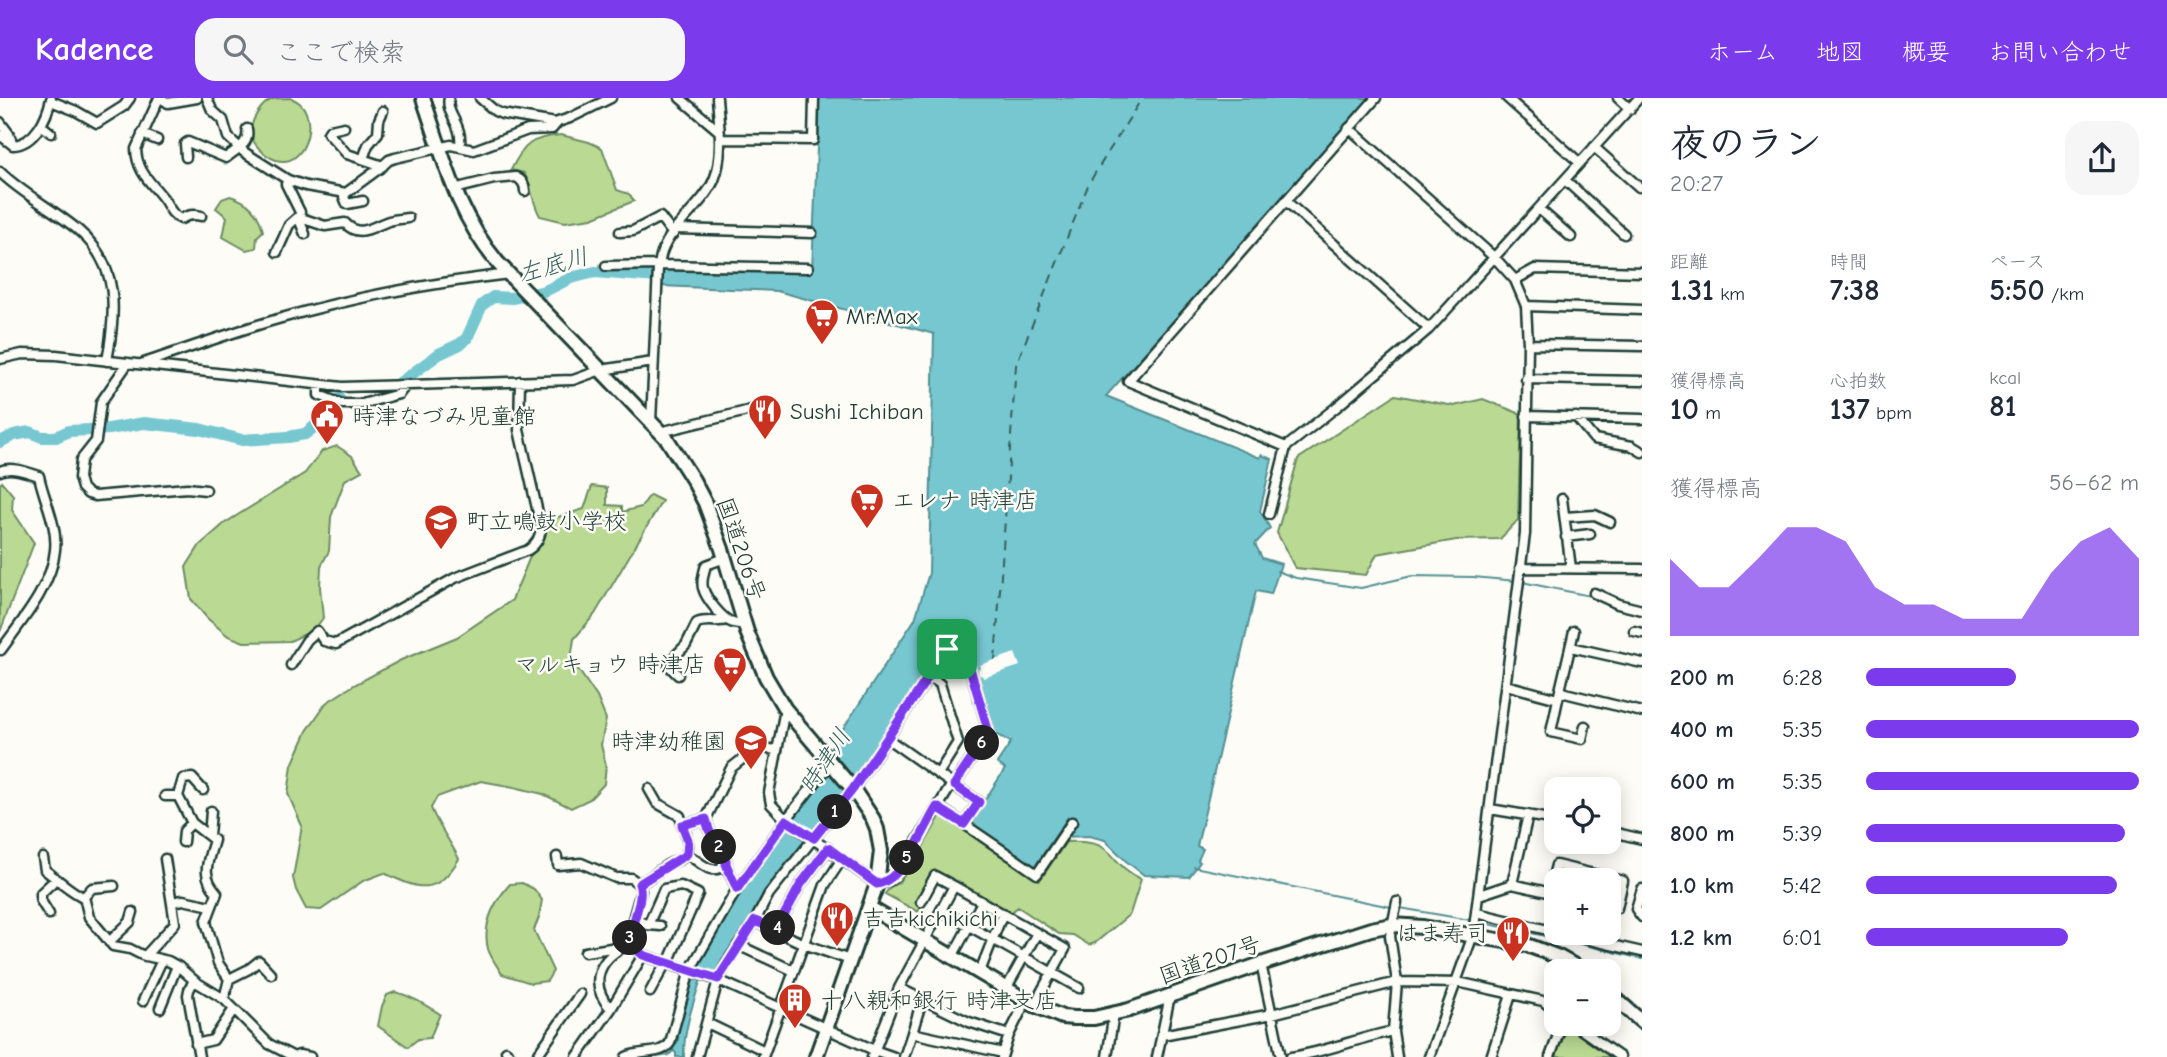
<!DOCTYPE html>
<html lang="ja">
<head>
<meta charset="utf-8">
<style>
  :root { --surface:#fff; --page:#f6f6f7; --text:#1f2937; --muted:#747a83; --accent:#7c3aed }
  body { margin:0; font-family:"Comic Neue","Klee One",sans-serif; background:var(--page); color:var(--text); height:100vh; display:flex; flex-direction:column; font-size:26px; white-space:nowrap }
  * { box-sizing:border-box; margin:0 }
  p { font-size:23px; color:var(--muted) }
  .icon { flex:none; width:38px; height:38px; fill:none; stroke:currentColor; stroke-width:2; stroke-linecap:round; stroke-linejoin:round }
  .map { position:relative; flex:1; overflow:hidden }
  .side { display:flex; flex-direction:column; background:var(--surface); width:525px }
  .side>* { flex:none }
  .tools { position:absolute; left:1544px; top:679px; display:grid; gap:14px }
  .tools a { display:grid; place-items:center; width:77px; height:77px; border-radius:14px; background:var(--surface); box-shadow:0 4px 18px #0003; font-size:35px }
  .pin { position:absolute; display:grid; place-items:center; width:60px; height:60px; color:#fff; margin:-30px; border-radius:14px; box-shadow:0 4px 10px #0006 }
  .km { position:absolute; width:35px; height:35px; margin:-18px; border-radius:50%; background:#222; color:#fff; font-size:19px; line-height:35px; text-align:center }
  .round { display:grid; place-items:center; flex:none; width:74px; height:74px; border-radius:21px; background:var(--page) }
  .headline { display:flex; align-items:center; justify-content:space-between; height:119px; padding:0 28px }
  h1 { font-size:38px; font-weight:700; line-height:52px }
  .metrics { display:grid; grid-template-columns:repeat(3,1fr); gap:10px; height:119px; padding:7px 28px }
  .metrics div { display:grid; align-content:center }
  .metrics b { font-size:30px; font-weight:700 }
  .metrics small { font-size:19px; font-weight:400 }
  .metrics p { font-size:19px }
  .chart { height:196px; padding:14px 28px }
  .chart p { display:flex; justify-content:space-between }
  .chart svg { width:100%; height:126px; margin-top:7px; fill:var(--accent); opacity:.7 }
  ul { padding:0 28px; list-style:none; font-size:23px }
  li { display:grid; grid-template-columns:112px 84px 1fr; align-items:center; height:52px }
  li i { height:18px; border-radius:9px; background:var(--accent) }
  header { display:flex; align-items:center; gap:42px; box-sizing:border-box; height:98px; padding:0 35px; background:var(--accent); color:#fff }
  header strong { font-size:33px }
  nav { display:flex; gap:38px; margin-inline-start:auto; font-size:24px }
  .search { width:490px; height:63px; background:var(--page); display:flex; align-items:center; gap:18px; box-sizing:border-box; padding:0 24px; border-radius:21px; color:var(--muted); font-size:26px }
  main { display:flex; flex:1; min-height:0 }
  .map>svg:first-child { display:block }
</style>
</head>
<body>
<header>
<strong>Kadence</strong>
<div class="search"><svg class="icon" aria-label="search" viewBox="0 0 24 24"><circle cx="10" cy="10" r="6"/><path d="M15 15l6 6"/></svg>ここで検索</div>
<nav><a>ホーム</a><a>地図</a><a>概要</a><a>お問い合わせ</a></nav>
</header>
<main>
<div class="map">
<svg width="1642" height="959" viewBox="0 0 1642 959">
  <rect width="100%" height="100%" fill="#fdfcf7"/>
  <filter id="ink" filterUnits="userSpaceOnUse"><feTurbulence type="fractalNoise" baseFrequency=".0143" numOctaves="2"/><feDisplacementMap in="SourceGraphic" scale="14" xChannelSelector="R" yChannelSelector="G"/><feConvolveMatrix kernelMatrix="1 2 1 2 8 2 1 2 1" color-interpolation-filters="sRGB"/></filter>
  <g filter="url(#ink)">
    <path fill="#bada93" stroke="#6c8c64" stroke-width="2" d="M290 0C322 8 309 72 276 62 267 59 252 47 251 36 250 23 261 5 273 1 278 0 285 0 290 0Z
      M561 37 589 44 602 50 617 92 629 96 634 103 592 120 565 124 540 118C532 104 532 89 524 75L511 72C524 45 532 40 561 37Z
      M230 98C248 103 259 114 263 133L257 139 256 150 246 152 223 139 227 119 216 110 222 101Z
      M1395 297 1454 308 1483 301 1521 316 1518 422 1500 441 1456 442 1377 456 1366 477 1295 470 1277 435 1298 361Z
      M337 348 352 358 362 373 345 382 331 419 329 453 321 468 320 489 323 520 314 532 290 543 244 544 228 538 207 520 191 501 186 469 200 447 225 425 305 375 322 353Z
      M2 384 13 397 12 412 34 445 0 534V386Z
      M592 388 607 390V407L622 408V414L641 409 650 397 662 403 595 516 574 541 571 561 597 599 606 621 601 647 606 667 604 686 590 701 571 710 543 696 514 689 481 683 437 699 431 710C438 728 451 744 459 761 436 798 420 792 384 775L363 783 321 812 306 811 296 792 293 780 302 728 288 696 292 667 307 633 326 605 354 587 401 562 457 539 512 502 545 423 584 411Z
      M942 715 1040 782 1066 744C1119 741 1104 763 1141 781L1130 816 1095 845 1089 847 1073 837 1059 836 1018 809 1010 815 960 786H954L938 777 918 814 885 796 890 789 898 785 918 758Z
      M522 785 534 791 542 802 539 819 534 832 553 873 547 883 531 885 502 876C497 868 491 860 488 851 482 826 494 804 510 786Z
      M395 894C412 898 425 907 440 916L430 940 418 941 408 949 378 928 382 908 387 897Z
      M1565 926H1569L1615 959H1553Z"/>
    <path fill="#77c7d1" stroke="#549092" stroke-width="2" d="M819 0H1373L1106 298 1260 360 1261 357 1272 361 1260 413 1270 430 1255 446 1262 460 1281 466 1271 496 1256 493 1197 748 1203 751 1198 762 1200 764 1189 779 1144 777 1126 763 1105 742 1089 738 1065 739 1075 723 1068 719 1035 768 970 725 1005 671 997 665 1011 644 993 635 971 565 947 546 842 701 752 823 718 876 701 881C693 905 683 934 684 959H676V955L672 952 678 943 679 928 693 879 746 782 825 679 831 649 915 521 929 475 934 236 777 193 661 188 662 169 812 173Z"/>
    <path fill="#fdfcf7" d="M1015 555 1020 568 983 580 982 577 972 580 970 574 980 571V567Z"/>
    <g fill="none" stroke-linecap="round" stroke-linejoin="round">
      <path stroke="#549092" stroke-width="2" d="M1277 473 1296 480 1361 490 1412 478 1473 479 1517 483
        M1522 484 1590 498 1616 511 1642 517
        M1194 769 1391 809
        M1400 810 1470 822
        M1479 824 1564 842 1642 861
        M657 959 669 957 674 952"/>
      <path stroke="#77c7d1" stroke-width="12" d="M382 298 439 256 460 246 467 240 482 207 493 199 513 200 545 193 571 180 595 174 670 180
        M0 344 14 337 30 334 42 339H56L69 333 109 331 144 325 199 331 242 342 288 339 305 336 314 329 339 301"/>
      <path stroke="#35605b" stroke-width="2" stroke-dasharray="9 7" stroke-linecap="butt" d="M995 562 1016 267 1089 85 1142 0"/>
      <g stroke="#1f3d34" stroke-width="13">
        <path id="minor" d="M159 0 136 51C137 74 150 83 163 100 169 108 171 117 181 121 187 117 194 116 201 118
          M161 0 168 5 197 0
          M207 0 212 12 223 22 228 39 244 54 288 82 306 88 346 95 380 70 389 62 395 60 451 47 474 52 528 32 552 31 557 25
          M449 0C445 16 463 26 460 48
          M480 0 495 13 502 16 555 25 570 20 611 0
          M680 0 719 33
          M1507 0 1580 65
          M1618 0 1630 11
          M51 3 76 13 97 25 124 8 130 0
          M0 24 9 36 13 47 0 37
          M41 27 51 35
          M344 29 330 32 328 35 347 56 383 68
          M1349 30 1495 160 1515 182 1526 208 1528 246 1525 436 1473 837 1429 959
          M142 36 157 42
          M720 41 813 42 814 0
          M13 47C35 46 47 19 51 1
          M1594 49 1639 89
          M186 59 185 46 188 44 226 60C236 51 250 47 247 31
          M363 61 368 47 378 35 379 22 383 13
          M0 74C24 97 53 111 78 132 120 167 116 215 107 263
          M288 82 286 86 300 114 299 121 305 136
          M1565 82 1624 136
          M454 91 494 81 516 79C522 82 525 87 525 93
          M346 95 344 99 347 106 363 103
          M1287 104 1429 231
          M1539 111 1571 139
          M677 131 812 135
          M620 134 633 133 660 119 673 136
          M277 154 289 127 298 119 325 128 345 125C359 140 370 130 386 124 392 121 401 121 408 120
          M606 168 659 167 808 170
          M1515 182 1535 171 1642 174
          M1526 208 1642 212
          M1528 246 1642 248
          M0 261 22 256 56 257 342 289 573 282 601 272 653 264
          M128 265 101 304 96 343 81 362 79 380 82 390 88 396 95 398 187 390 206 392
          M141 266C187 251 232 234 278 221 354 199 431 185 509 176
          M1526 281 1642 283
          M319 287V297L342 306H362L399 296 406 287
          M1526 318 1642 321
          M1576 319 1594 341 1632 348 1642 354
          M651 324 658 170C660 165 660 159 662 154 672 126 702 109 714 82 724 57 719 26 717 0
          M660 334 751 312
          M1286 349 1128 283 1376 0
          M0 373C12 368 27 374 39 378 44 402 58 428 55 452 52 488 21 524 1 552
          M1562 401 1571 470
          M1269 416 1286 349 1339 307 1429 231 1639 0
          M1565 419 1595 417 1610 424
          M1566 439 1590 436
          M725 460 706 467C704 474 701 483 703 490 706 501 722 521 733 525 736 526 742 526 745 526
          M1520 470 1642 471
          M1594 495 1618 506 1642 512
          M1634 533 1642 535
          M1571 549 1642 565
          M291 567 307 542 317 533 324 543 336 546 455 480 528 452C537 446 541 439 541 428L519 332 520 283
          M678 577 669 568V564L686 547 697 525C707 521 717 525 727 522
          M929 578 947 551 969 567 989 635 954 687
          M1506 587 1558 601 1574 533
          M1561 594 1642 614
          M1558 601 1551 634 1582 641 1585 628
          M785 611 769 695 771 706 786 722 877 786 889 783 897 776 952 686 888 641
          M952 686 979 704 964 726 1037 776 1072 724
          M203 692 192 680 183 681 178 698 192 725 214 742C208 764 200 776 217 795L206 824 218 865 229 881 224 901
          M165 698H178
          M938 709 964 726
          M1490 711 1556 722
          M682 727 706 721
          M1608 733 1642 741
          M209 738 211 713
          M183 744 184 733 192 725
          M686 756C701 763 709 779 726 767
          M557 759 558 767 581 765 616 780H631L639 786 641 793 630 832V846
          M43 760 45 772C53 778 77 798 84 799L89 819 113 848 130 851 142 857 168 863 179 869 196 884 224 901 269 946 294 959
          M639 786C649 781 657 774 667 767 672 764 678 763 682 760 695 752 683 729 680 718L657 705 649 691
          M1512 786 1556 796
          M737 791 726 767V762L709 732 706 721 731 670 745 659 763 650 776 652
          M1642 791 1636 811 1642 819
          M1549 795 1556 767 1623 783 1617 810 1608 808
          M1479 797 1512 786 1528 717
          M84 799 92 790 114 788
          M172 804 183 802 211 808
          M921 804 935 778 954 788
          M1397 804 1390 838 1397 884 1393 933 1397 959
          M941 812 1079 890
          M1477 815 1556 834
          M49 816 41 803V795L56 781
          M634 821 648 827 660 828
          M755 823 804 846 850 862
          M648 827 664 791 681 788 698 796 668 865 663 870 650 894
          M776 832 801 786 828 750
          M1559 835 1642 854
          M109 844 130 824 133 814
          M630 846 643 857 718 882 874 952 894 959
          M630 846C599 859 587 885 611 911L643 857
          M738 847 794 873
          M585 854 611 850 618 851
          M145 858 175 825 165 761
          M952 859 982 804
          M1261 866 1281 959
          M979 876 1003 815
          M229 881 249 871 259 863 271 876
          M194 882 189 892 188 897 199 959
          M899 890 969 924 1009 937 1002 959
          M1006 891 1037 835
          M922 902 912 935 1003 955
          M143 903 162 862
          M160 910 177 868
          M1608 916 1620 904
          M707 925 765 953
          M1573 926 1620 959
          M1009 937 1026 903
          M1162 937 1272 916 1397 884 1462 885 1543 903 1556 913
          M1589 937 1600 926
          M196 946 213 942 234 911
          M506 953 511 959
          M294 959 299 957 310 959
          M536 959 580 896
          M577 959 611 911
          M626 959C640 952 661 958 670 945L690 872 737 791 786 722 830 666
          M697 959 718 882 728 863 755 823 769 796 853 691 929 578 940 586 958 644 938 676
          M763 959 825 787 842 761
          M872 959 899 890 954 788 1065 851 1034 907
          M904 959 912 935
          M1107 959 1114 915
          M1157 959 1170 898
          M1291 959C1326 954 1358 940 1393 933
          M1491 959 1511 897
          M1550 959 1562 926"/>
      </g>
      <g stroke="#1f3d34" stroke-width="18">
        <path id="highway" d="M423 0C444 60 456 115 498 165L667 341 693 382 705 405 722 451 747 534 766 579 785 611 853 691 873 721 877 731 881 753 877 786 816 959
          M870 810 1034 907 1062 919 1074 920H1094L1129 912 1261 866 1371 831 1392 827 1423 829 1527 847 1559 859 1584 873
          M1608 894 1642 924"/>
      </g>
      <use href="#minor" stroke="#fdfcf7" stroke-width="8"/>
      <use href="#highway" stroke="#fdfcf7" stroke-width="12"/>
    </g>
  </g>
  <g fill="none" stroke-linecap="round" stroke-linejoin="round" filter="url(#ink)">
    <g stroke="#fff" stroke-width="14">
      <path id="route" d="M947 551 969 567 989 635 954 687 979 704 964 726 937 709C923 731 905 781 877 786L828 750 801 786 776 832 755 823 718 881 643 857 630 846C629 827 645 802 639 786L687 756 688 742 682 727 706 721 709 732 726 762V766L737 791 786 722 814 740 853 691Z"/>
    </g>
    <use href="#route" stroke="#7c3aed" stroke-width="9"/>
  </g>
  <defs>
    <g id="supermarket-pin" transform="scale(1.75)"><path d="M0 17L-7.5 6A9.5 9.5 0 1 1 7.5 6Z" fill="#c8321e" stroke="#fdfcf7"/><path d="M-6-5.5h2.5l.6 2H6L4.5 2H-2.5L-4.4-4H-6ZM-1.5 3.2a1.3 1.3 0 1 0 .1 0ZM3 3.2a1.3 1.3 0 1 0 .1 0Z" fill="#fff"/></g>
    <g id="restaurant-pin" transform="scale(1.75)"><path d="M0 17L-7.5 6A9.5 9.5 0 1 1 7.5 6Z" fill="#c8321e" stroke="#fdfcf7"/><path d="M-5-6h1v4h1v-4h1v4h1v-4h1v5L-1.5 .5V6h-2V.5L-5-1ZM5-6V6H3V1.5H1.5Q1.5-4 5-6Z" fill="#fff"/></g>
    <g id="civic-pin" transform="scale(1.75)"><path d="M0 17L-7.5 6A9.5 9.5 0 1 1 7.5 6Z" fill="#c8321e" stroke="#fdfcf7"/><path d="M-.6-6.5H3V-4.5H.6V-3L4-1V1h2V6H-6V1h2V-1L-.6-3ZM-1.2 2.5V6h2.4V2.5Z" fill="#fff"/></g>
    <g id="school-pin" transform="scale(1.75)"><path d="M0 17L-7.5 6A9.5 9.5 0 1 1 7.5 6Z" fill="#c8321e" stroke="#fdfcf7"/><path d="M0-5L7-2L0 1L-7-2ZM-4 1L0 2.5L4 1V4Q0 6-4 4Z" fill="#fff"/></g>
    <g id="building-pin" transform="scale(1.75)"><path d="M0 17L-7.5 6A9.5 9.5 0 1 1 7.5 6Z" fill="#c8321e" stroke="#fdfcf7"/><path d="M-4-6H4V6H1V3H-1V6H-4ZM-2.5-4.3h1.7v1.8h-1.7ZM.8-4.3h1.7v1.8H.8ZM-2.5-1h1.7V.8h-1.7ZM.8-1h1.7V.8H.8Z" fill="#fff"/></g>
  </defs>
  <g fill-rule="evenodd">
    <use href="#supermarket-pin" x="822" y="218"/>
    <use href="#restaurant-pin" x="765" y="313"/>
    <use href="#civic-pin" x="327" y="318"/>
    <use href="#supermarket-pin" x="867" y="402"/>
    <use href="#school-pin" x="441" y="423"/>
    <use href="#supermarket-pin" x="730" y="566"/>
    <use href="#school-pin" x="751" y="643"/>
    <use href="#restaurant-pin" x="837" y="820"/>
    <use href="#restaurant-pin" x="1513" y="835"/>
    <use href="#building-pin" x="795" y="902"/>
  </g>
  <g text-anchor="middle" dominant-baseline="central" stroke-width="5" stroke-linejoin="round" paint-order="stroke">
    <g font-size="23" fill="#1f3d34" stroke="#fdfcf7" text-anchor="start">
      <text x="846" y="218">Mr.Max</text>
      <text x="790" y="313">Sushi Ichiban</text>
      <text x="352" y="318">時津なづみ児童館</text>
      <text x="892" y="402">エレナ 時津店</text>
      <text x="466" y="423">町立鳴鼓小学校</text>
      <text x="706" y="566" text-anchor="end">マルキョウ 時津店</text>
      <text x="726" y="643" text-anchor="end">時津幼稚園</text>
      <text x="862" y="820">吉吉kichikichi</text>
      <text x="1488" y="835" text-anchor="end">はま寿司</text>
      <text x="820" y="902">十八親和銀行 時津支店</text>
    </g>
    <g font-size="23" fill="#1f3d34" stroke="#fdfcf7">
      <text transform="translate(741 451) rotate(71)">国道206号</text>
      <text transform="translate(1210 862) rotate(-19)">国道207号</text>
    </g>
    <g font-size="24" font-style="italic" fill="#35605b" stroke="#fdfcf7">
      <text transform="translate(553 167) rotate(-16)">左底川</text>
      <text transform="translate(825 663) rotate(-57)">時津川</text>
    </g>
  </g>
</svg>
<div class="tools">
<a><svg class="icon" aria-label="locate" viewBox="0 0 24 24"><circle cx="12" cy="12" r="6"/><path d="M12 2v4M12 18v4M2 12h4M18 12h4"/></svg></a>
<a>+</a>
<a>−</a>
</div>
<div class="pin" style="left:947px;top:551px;background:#1e9e55"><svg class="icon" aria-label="arrive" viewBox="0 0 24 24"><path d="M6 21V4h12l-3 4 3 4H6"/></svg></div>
<b class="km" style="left:835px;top:714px">1</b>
<b class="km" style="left:719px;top:749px">2</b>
<b class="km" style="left:630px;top:840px">3</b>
<b class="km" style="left:778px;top:830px">4</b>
<b class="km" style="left:907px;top:760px">5</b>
<b class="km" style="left:982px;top:645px">6</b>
</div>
<section class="side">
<div class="headline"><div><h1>夜のラン</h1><p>20:27</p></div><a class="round"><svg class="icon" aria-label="share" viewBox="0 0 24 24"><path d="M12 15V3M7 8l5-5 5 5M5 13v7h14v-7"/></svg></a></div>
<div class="metrics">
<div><p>距離</p><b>1.31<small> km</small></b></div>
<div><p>時間</p><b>7:38</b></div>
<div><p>ペース</p><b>5:50<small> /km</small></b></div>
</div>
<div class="metrics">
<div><p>獲得標高</p><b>10<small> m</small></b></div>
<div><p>心拍数</p><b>137<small> bpm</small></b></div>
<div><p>kcal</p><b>81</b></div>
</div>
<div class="chart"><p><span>獲得標高</span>56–62 m</p>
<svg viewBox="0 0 160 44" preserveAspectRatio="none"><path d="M0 44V17L10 27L20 27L30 17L40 6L50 6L60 11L70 27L80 33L90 33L100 38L110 38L120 38L130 22L140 11L150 6L160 17V44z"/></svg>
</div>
<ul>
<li><b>200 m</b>6:28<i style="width:55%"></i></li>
<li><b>400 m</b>5:35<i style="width:100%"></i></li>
<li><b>600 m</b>5:35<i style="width:100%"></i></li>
<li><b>800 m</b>5:39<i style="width:95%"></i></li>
<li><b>1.0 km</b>5:42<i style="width:92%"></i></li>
<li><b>1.2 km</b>6:01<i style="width:74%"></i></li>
</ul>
</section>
</main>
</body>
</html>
